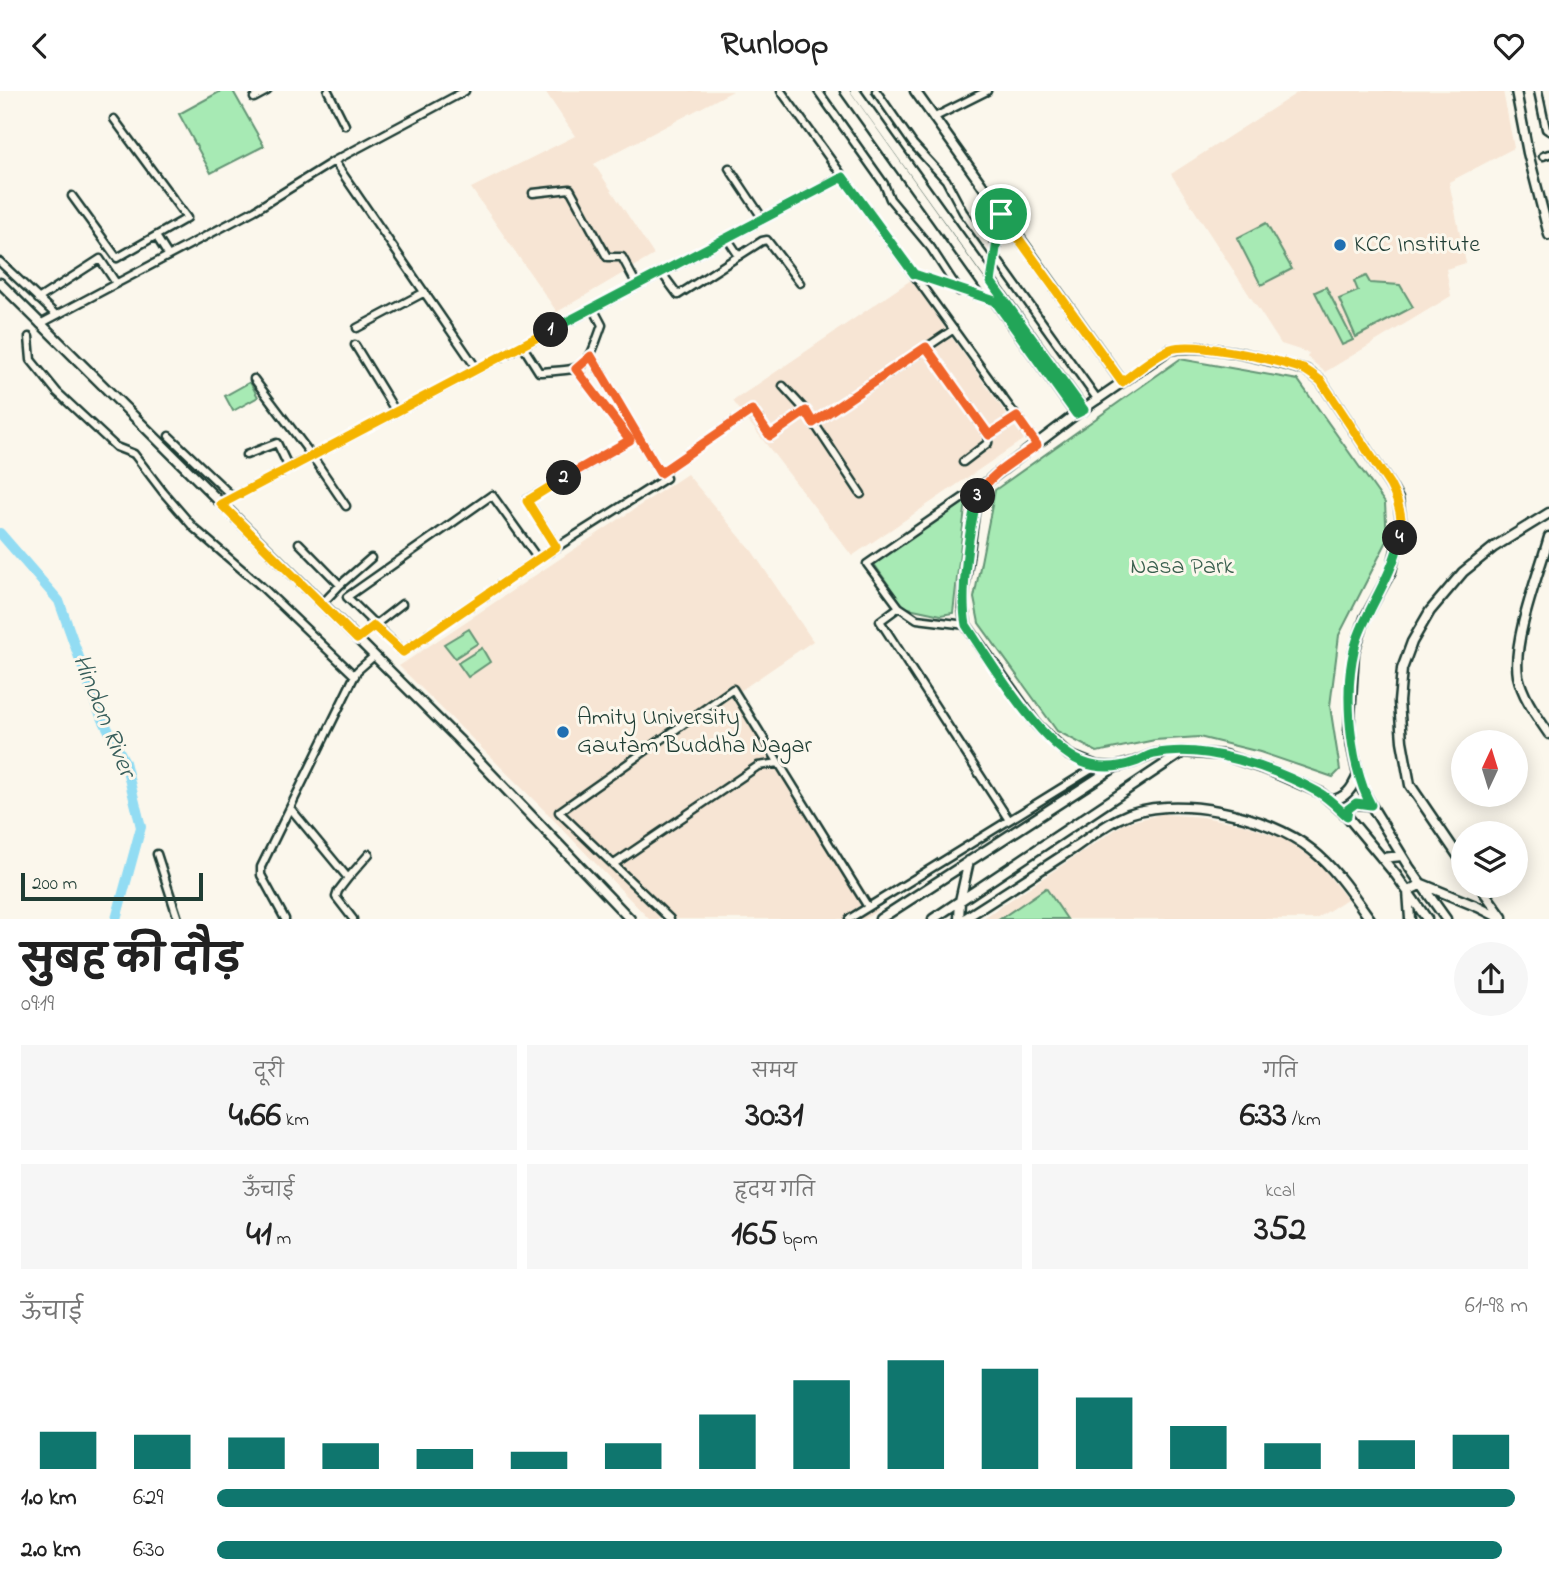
<!DOCTYPE html>
<html lang="hi">
<head>
<meta charset="utf-8">
<style>
  :root { --surface:#fff; --page:#f6f6f6; --text:#222; --muted:#767676; --accent:#0f766e }
  body { margin:0; font-family:"Indie Flower","Playpen Sans Deva",sans-serif; background:var(--page); color:var(--text); height:100vh; display:flex; flex-direction:column; font-size:26px; white-space:nowrap }
  * { box-sizing:border-box; margin:0 }
  p { font-size:23px; color:var(--muted) }
  .icon { flex:none; width:38px; height:38px; fill:none; stroke:currentColor; stroke-width:2; stroke-linecap:round; stroke-linejoin:round }
  .map { position:relative; height:828px; overflow:hidden }
  .drawer { display:flex; flex-direction:column; background:var(--surface); flex:1 }
  .drawer>* { flex:none }
  .needle { width:46px; rotate:4deg }
  .tools { position:absolute; left:1451px; top:639px; display:grid; gap:14px }
  .tools a { display:grid; place-items:center; width:77px; height:77px; border-radius:50%; background:var(--surface); box-shadow:0 4px 18px #0003; font-size:35px }
  .scale { position:absolute; left:21px; bottom:18px; width:182px; box-sizing:border-box; padding-left:7px; border:4px solid #1f3d34; border-top:0; font-size:19px; line-height:24px; white-space:nowrap; color:#1f3d34; -webkit-text-stroke:5px #fbf7ec; paint-order:stroke }
  .pin { position:absolute; display:grid; place-items:center; width:60px; height:60px; color:#fff; margin:-30px; border:4px solid #fff; border-radius:50%; box-shadow:0 2px 7px #0007 }
  .km { position:absolute; width:35px; height:35px; margin:-18px; border-radius:50%; background:#222; color:#fff; font-size:19px; line-height:35px; text-align:center }
  .round { display:grid; place-items:center; flex:none; width:74px; height:74px; border-radius:37px; background:var(--page) }
  .summary { display:flex; align-items:center; justify-content:space-between; height:119px; padding:0 21px }
  h1 { font-size:38px; font-weight:700; line-height:52px }
  .figures { display:grid; grid-template-columns:repeat(3,1fr); gap:10px; height:119px; padding:7px 21px }
  .figures div { display:grid; align-content:center; border-radius:0px; background:var(--page); text-align:center }
  .figures b { font-size:35px; font-weight:700 }
  .figures small { font-size:19px; font-weight:400 }
  .figures p { font-size:19px }
  .chart { height:196px; padding:14px 21px }
  .chart p { display:flex; justify-content:space-between }
  .chart svg { width:100%; height:126px; margin-top:7px; stroke:var(--accent); stroke-width:6 }
  ul { padding:0 21px; list-style:none; font-size:23px }
  li { display:grid; grid-template-columns:112px 84px 1fr; align-items:center; height:52px }
  li i { height:18px; border-radius:9px; background:var(--accent) }
  header { display:flex; justify-content:space-between; align-items:center; height:91px; padding:0 21px; background:var(--surface); font-size:32px; font-weight:700 }
  .map>svg:first-child { display:block }
</style>
</head>
<body>
<header><svg class="icon" aria-label="back" viewBox="0 0 24 24"><path d="M15 5l-7 7 7 7"/></svg>Runloop<svg class="icon" aria-label="heart" viewBox="0 0 24 24"><path d="M12 20l-8-8c-3-5 5-10 8-4 3-6 11-1 8 4z"/></svg></header>
<div class="map">
<svg width="1549" height="828" viewBox="0 0 1549 828">
  <rect width="100%" height="100%" fill="#fbf7ec"/>
  <filter id="ink" filterUnits="userSpaceOnUse"><feTurbulence type="fractalNoise" baseFrequency=".0143" numOctaves="2"/><feDisplacementMap in="SourceGraphic" scale="14" xChannelSelector="R" yChannelSelector="G"/><feConvolveMatrix kernelMatrix="1 2 1 2 8 2 1 2 1" color-interpolation-filters="sRGB"/></filter>
  <g filter="url(#ink)">
    <path fill="#f7e5d4" d="M545 0H733L594 73 654 164 557 221 471 97 575 45Z
      M1300 0H1503L1514 57 1449 91 1466 172 1446 178 1451 205 1325 281 1307 266 1309 262 1281 253 1171 83Z
      M911 189 1024 348 852 465 733 310Z
      M687 383 752 460 813 550 734 604 878 819 865 828H649L549 724 399 575Z
      M1162 723 1202 726 1243 733 1286 749 1319 772 1347 808 1316 828H982L1125 732Z"/>
    <path fill="#a7eab4" stroke="#639474" stroke-width="2" d="M221 0H233L264 55 211 82 179 23Z
      M1266 132 1292 178 1261 194 1237 147Z
      M1366 185 1370 192 1400 194 1413 216 1356 246 1339 208 1358 200 1354 190Z
      M1326 196 1353 249 1342 254 1315 201Z
      M1180 268 1298 289 1385 412 1387 450 1339 544 1330 615 1340 679 1333 686 1260 661 1199 646 1155 649 1097 661 1057 640 979 532 974 507 995 399Z
      M250 291 258 306 233 320 225 305Z
      M966 409 953 522 941 524 904 516 874 473Z
      M469 538 478 552 455 567 444 553Z
      M482 557 490 571 468 586 458 572Z
      M1046 797 1067 828H1000Z"/>
    <g fill="none" stroke-linecap="round" stroke-linejoin="round">
      <path stroke="#92dcf3" stroke-width="10" d="M0 442 59 510 97 617 125 671 141 736 116 828"/>
      <g stroke="#1f3d34" stroke-width="11">
        <path id="minor" d="M328 0 345 34
          M781 0 1037 354
          M818 0 884 93 890 108 931 157 959 200
          M876 0 913 53 946 89 963 121 1098 309
          M1538 0 1546 38 1549 40
          M254 7 267 0
          M933 27 987 0
          M1543 65 1549 63
          M334 70 477 278
          M729 77 763 128
          M533 102 570 98 607 166H622L637 194
          M72 105 117 167 187 127 114 28
          M156 145 168 164
          M727 147 739 165
          M0 171 56 224
          M661 181 678 204 762 150 767 149 800 192
          M914 183 995 210
          M991 190 1001 123
          M38 208 100 168 116 192
          M40 233 255 119 334 70 465 0
          M357 237 425 201
          M29 246 31 269 57 301 116 356 134 363 163 401 194 437 261 495 355 585
          M355 254 396 321
          M522 254 539 281C586 278 586 280 602 234L593 217
          M926 256 989 344
          M591 265 660 382 752 319 770 345 806 320 861 403
          M254 288 312 365 346 415
          M783 295 806 320
          M813 332 954 238
          M169 345 233 406
          M246 364 277 352 289 377
          M963 371 988 352 989 344 1017 326
          M221 413 843 86
          M299 452 340 494
          M556 456 527 409 630 349 576 278
          M538 468 492 404 347 506 403 561 538 468 666 387
          M322 513 340 494 371 467
          M899 516 880 530 1009 729
          M966 534 917 528 899 516 867 473 983 393
          M357 548 402 513
          M291 718 348 787 369 763
          M157 763 178 828
          M614 773 758 675 779 672
          M348 787 338 800 336 806 353 828
          M285 828 261 784V776L357 580 374 565
          M670 828 559 721 733 598 868 816
          M849 828 1097 675"/>
      </g>
      <g stroke="#1f3d34" stroke-width="13">
        <path id="tertiary" d="M845 0 1076 323
          M855 0 1084 319
          M915 0 1122 291
          M1516 0 1528 62 1549 144
          M0 192 458 648 630 828
          M1549 446C1539 482 1512 549 1518 585 1523 607 1537 625 1549 643
          M1330 710C1346 707 1352 698 1358 684
          M1347 725 1348 718 1354 713 1371 714
          M1382 767 1402 765
          M1463 772 1410 694 1402 650 1399 611 1402 578 1412 551 1430 520 1463 481 1494 456 1549 422
          M1479 794 1502 826
          M880 828 1115 676
          M933 828 1180 663
          M959 828 960 810 969 770
          M964 828C1000 805 1036 782 1071 759 1087 748 1103 735 1120 727 1172 701 1269 724 1312 759 1336 778 1352 803 1370 828
          M1410 828 1408 800 1422 793 1478 816 1502 828
          M1427 828 1396 784 1347 725 1321 702 1271 680 1224 664 1182 661 1154 663 1134 671 1115 676 1097 675 1069 664 1037 634 966 534 963 517 964 498 975 415 982 396 993 386 1076 323 1169 259C1205 250 1270 269 1306 279L1321 290 1390 394 1398 408 1402 435 1391 480 1365 527 1354 561 1349 642 1358 684 1362 698 1371 714 1409 776 1446 828"/>
      </g>
      <use href="#minor" stroke="#fbf7ec" stroke-width="6"/>
      <use href="#tertiary" stroke="#fbf7ec" stroke-width="8"/>
    </g>
  </g>
  <g fill="none" stroke-linecap="round" stroke-linejoin="round" filter="url(#ink)">
    <g stroke="#fff" stroke-width="14">
      <path id="split-1" d="M551 239 843 86 914 183 995 210 1076 323 1084 319 991 191 1001 123"/>
    </g>
    <g stroke="#fff" stroke-width="14">
      <path id="split-2" d="M551 239 221 413 357 548 374 535 403 561 556 456 527 410 564 387"/>
    </g>
    <g stroke="#fff" stroke-width="14">
      <path id="split-3" d="M564 387 630 349 576 278 591 265 660 382 752 319 770 345 806 320 813 332 926 256 989 344 1017 326 1037 354C1017 369 990 382 978 405"/>
    </g>
    <g stroke="#fff" stroke-width="14">
      <path id="split-4" d="M978 405C969 435 960 503 966 534 991 572 1040 654 1082 671 1099 678 1118 677 1135 671 1141 669 1148 664 1154 663 1205 652 1274 677 1318 701 1329 707 1338 717 1347 725L1348 718 1356 712 1371 714C1348 673 1341 585 1360 541 1373 509 1393 482 1400 447"/>
    </g>
    <g stroke="#fff" stroke-width="14">
      <path id="split-5" d="M1001 123 1122 291C1137 280 1154 265 1171 258 1195 250 1277 269 1303 278 1310 281 1315 286 1321 290L1390 394C1399 411 1404 428 1400 447"/>
    </g>
    <use href="#split-1" stroke="#22a559" stroke-width="9"/>
    <use href="#split-2" stroke="#f5b400" stroke-width="9"/>
    <use href="#split-3" stroke="#f0652b" stroke-width="9"/>
    <use href="#split-4" stroke="#22a559" stroke-width="9"/>
    <use href="#split-5" stroke="#f5b400" stroke-width="9"/>
  </g>
  <g fill="#1f6fb2" stroke="#fbf7ec" stroke-width="2.5">
    <circle cx="1340" cy="154" r="7"/>
    <circle cx="563" cy="641" r="7"/>
  </g>
  <g text-anchor="middle" dominant-baseline="central" stroke-width="6" stroke-linejoin="round" paint-order="stroke">
    <g font-size="24" fill="#1f3d34" stroke="#fbf7ec" text-anchor="start">
      <text x="1354" y="154">KCC Institute</text>
      <text x="577" y="627">Amity University<tspan x="577" dy="28">Gautam Buddha Nagar</tspan></text>
    </g>
    <g font-size="24" fill="#3a604e" stroke="#fbf7ec">
      <text x="1182" y="476">Nasa Park</text>
    </g>
    <g font-size="26" font-style="italic" fill="#365d5a" stroke="#fbf7ec">
      <text transform="translate(103 625) rotate(68)">Hindon River</text>
    </g>
  </g>
</svg>
<div class="tools">
<a><svg class="needle" viewBox="-14 -14 28 28"><path d="M0-13l5 13h-10z" fill="#e53935"/><path d="M0 13l5-13h-10z" fill="#767676"/></svg></a>
<a><svg class="icon" aria-label="layers" viewBox="0 0 24 24"><path d="M12 4l9 5-9 5-9-5zM3 14l9 5 9-5"/></svg></a>
</div>
<div class="scale">200 m</div>
<div class="pin" style="left:1001px;top:123px;background:#1e9e55"><svg class="icon" aria-label="arrive" viewBox="0 0 24 24"><path d="M6 21V4h12l-3 4 3 4H6"/></svg></div>
<b class="km" style="left:551px;top:239px">1</b>
<b class="km" style="left:564px;top:387px">2</b>
<b class="km" style="left:978px;top:405px">3</b>
<b class="km" style="left:1400px;top:447px">4</b>
</div>
<section class="drawer">
<div class="summary"><div><h1>सुबह की दौड़</h1><p>09:19</p></div><a class="round"><svg class="icon" aria-label="share" viewBox="0 0 24 24"><path d="M12 15V3M7 8l5-5 5 5M5 13v7h14v-7"/></svg></a></div>
<div class="figures">
<div><p>दूरी</p><b>4.66<small> km</small></b></div>
<div><p>समय</p><b>30:31</b></div>
<div><p>गति</p><b>6:33<small> /km</small></b></div>
</div>
<div class="figures">
<div><p>ऊँचाई</p><b>41<small> m</small></b></div>
<div><p>हृदय गति</p><b>165<small> bpm</small></b></div>
<div><p>kcal</p><b>352</b></div>
</div>
<div class="chart"><p><span>ऊँचाई</span>61–98 m</p>
<svg viewBox="0 0 160 44" preserveAspectRatio="none"><path d="M5 44V31M15 44V32M25 44V33M35 44V35M45 44V37M55 44V38M65 44V35M75 44V25M85 44V13M95 44V6M105 44V9M115 44V19M125 44V29M135 44V35M145 44V34M155 44V32"/></svg>
</div>
<ul>
<li><b>1.0 km</b>6:29<i style="width:99%"></i></li>
<li><b>2.0 km</b>6:30<i style="width:98%"></i></li>
</ul>
</section>
</body>
</html>
